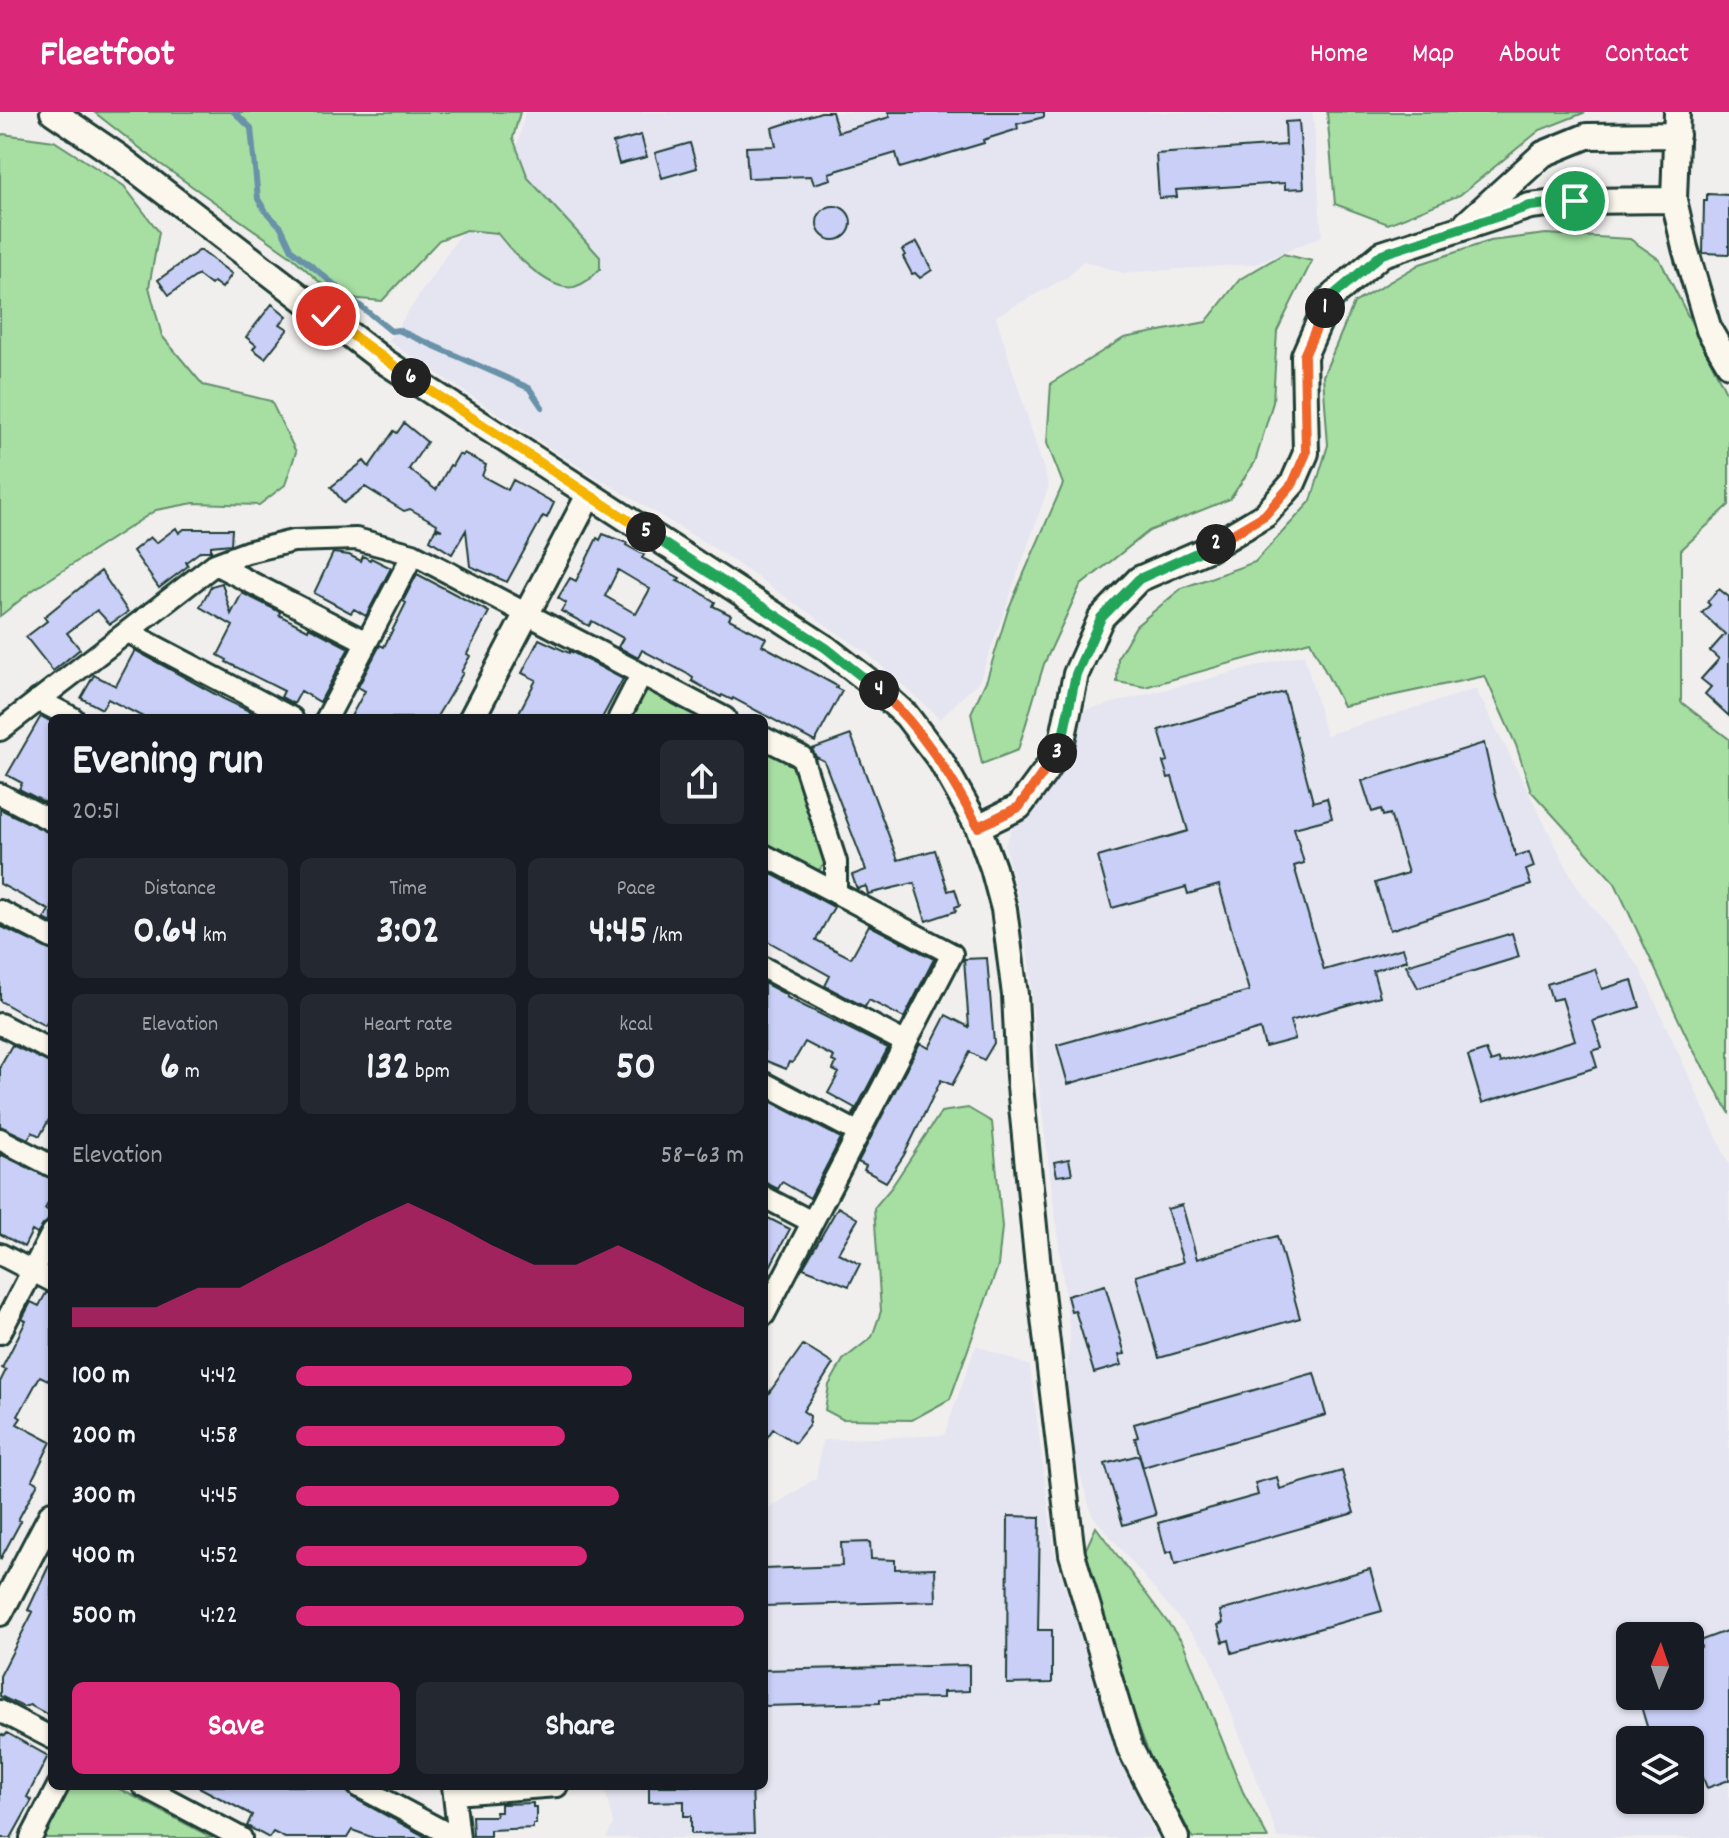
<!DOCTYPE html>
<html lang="en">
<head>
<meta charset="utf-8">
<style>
  :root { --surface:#171b24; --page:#242831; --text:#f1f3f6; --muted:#9ea1a6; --accent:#db2777 }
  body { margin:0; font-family:Dekko,sans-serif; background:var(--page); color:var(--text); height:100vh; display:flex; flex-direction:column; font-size:30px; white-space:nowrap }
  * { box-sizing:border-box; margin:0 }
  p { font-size:26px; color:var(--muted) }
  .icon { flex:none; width:44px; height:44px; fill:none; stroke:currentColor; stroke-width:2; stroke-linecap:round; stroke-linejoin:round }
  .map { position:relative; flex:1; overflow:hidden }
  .details { position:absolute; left:48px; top:602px; width:720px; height:1076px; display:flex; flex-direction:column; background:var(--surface); border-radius:12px; box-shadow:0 2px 6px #0004 }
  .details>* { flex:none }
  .needle { width:52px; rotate:2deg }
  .buttons { position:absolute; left:1616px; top:1510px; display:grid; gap:16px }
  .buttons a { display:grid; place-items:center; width:88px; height:88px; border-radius:12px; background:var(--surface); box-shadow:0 2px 6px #0004; font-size:40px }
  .pin { position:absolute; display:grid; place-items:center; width:68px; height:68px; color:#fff; margin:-34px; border:4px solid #fff; border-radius:50%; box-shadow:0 2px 8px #0007 }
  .km { position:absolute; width:40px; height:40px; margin:-20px; border-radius:50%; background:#222; color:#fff; font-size:22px; line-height:40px; text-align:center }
  .round { display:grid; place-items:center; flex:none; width:84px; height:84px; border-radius:12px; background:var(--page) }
  .head { display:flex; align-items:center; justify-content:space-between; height:136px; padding:0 24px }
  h1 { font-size:44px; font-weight:800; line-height:60px }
  .figures { display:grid; grid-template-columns:repeat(3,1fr); gap:12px; height:136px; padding:8px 24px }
  .figures div { display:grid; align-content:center; border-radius:12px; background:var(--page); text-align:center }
  .figures b { font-size:40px; font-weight:800 }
  .figures small { font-size:22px; font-weight:400 }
  .figures p { font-size:22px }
  .chart { height:224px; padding:16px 24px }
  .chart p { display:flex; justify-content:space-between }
  .chart svg { width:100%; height:144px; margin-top:8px; fill:var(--accent); opacity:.7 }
  .cta { display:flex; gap:16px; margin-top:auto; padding:16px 24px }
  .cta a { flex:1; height:92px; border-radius:12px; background:var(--accent); color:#fff; font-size:32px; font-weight:800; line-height:92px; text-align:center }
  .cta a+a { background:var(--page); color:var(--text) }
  ul { padding:0 24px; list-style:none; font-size:26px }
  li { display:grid; grid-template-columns:128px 96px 1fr; align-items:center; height:60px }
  li i { height:20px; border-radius:10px; background:var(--accent) }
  header { display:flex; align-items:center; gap:48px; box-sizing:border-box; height:112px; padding:0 40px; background:var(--accent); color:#fff }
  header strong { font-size:38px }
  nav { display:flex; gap:44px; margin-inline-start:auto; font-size:28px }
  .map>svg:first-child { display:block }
</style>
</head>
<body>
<header>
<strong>Fleetfoot</strong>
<nav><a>Home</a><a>Map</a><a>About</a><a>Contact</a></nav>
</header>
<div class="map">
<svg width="1729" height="1726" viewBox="0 0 1729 1726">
  <rect width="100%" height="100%" fill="#f1efee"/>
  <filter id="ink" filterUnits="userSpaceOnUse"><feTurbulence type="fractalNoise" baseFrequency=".0125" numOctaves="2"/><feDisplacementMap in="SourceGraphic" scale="16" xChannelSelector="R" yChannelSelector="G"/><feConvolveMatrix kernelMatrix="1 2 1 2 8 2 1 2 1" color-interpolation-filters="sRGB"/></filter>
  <g filter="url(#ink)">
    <path fill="#e5e5f1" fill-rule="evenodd" d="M525 0H1313L1322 124 1256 152 1123 161 1083 149 1068 165 996 204 1049 374 980 568 940 607 867 541 720 440 565 346 388 229 466 114 512 56Z
      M1304 542 1326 623 1476 577 1576 773 1640 856 1729 1052V1726H1278L1209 1542 1092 1403 1062 1303 1070 1224 1040 984 1029 851 1021 800 1005 734 1011 718 1039 691 1058 666 1074 630 1081 599ZM1630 1524H1690V1584H1630ZM1630 1628H1690V1688H1630Z
      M976 1233 1030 1254 1055 1443 1115 1636 1157 1726H606L613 1712 604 1674H764V1400L816 1366 822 1328 944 1323Z"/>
    <path fill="#a7dfa3" stroke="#638e6c" stroke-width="2" d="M94 0H520L513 26 528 66 600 145V157C592 165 585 172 574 175 549 180 511 139 497 121L466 118 439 128 382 189 336 185 291 144 159 51Z
      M1327 0H1586L1540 18 1460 83 1388 112 1335 92Z
      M3 22 54 29 124 74 159 120 149 175 162 224 203 273 271 289 296 340 285 373 259 393 194 391 156 398 33 478 0 504V24Z
      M1546 122 1630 127 1660 148 1729 286V393L1681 438V590L1729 627V1000L1691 934 1615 771 1531 679 1516 633 1485 564 1343 594 1310 529 1145 575 1117 570 1118 545 1136 514 1182 476 1255 450 1311 389 1328 333 1323 264 1354 191 1420 152 1490 129Z
      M1283 142 1312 149 1277 219 1273 290 1255 350 1230 387 1149 419 1080 474 1044 552 1018 638 982 652 971 601 987 567 1008 498 1063 372 1047 331 1051 271 1124 226 1206 210 1240 167Z
      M651 578 704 606H629L641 581Z
      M764 638 791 652 798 660 828 748 817 760 764 733Z
      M968 996 992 1010 1002 1115 998 1154 950 1287 912 1308 842 1307 825 1298 829 1273 843 1248 872 1225 881 1199 874 1096 891 1076 941 1000Z
      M1096 1415 1183 1531 1243 1680 1268 1726H1193L1154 1655 1126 1581 1083 1443Z
      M67 1674H114L213 1726H39Z"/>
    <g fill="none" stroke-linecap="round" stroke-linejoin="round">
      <path stroke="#6992a8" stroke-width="6" d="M234 0 251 16 258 87 266 100 281 115 292 138 391 219 398 218 529 276 542 295"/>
    </g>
    <path fill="#c9cff7" stroke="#1f3d34" stroke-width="2" fill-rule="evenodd" d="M821 0H832L838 20 890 5 888 0H1044V5L1017 12 1018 17 983 28 984 31 900 56 896 41 829 61 831 67 814 72 811 64 748 66 746 35 776 34 772 16Z
      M1299 9 1304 76 1285 77V71L1176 78 1177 85 1159 86 1156 42 1286 33 1285 10Z
      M641 23 647 45 619 52 613 31Z
      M690 31 697 56 662 66 655 41Z
      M1707 82 1729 83V142L1703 141 1704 89H1707Z
      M817 111a17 17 0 1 1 34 0a17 17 0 1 1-34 0Z
      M917 130 932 158 920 166 915 161 912 162 903 145 905 143 902 138Z
      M200 138 232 162 222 176 214 170 211 173 198 163 169 183 158 168Z
      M272 192 287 204 280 212 288 217 265 246 253 237 256 233 246 225Z
      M404 311 427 330 409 357 436 378 450 353 452 354 459 342 462 344 464 341 486 353 482 364 508 378 513 368 554 391 547 406 543 404 507 470 470 454 466 418 452 442 430 428 435 417 442 418 436 415 437 412 410 397 404 399 365 375 344 391 331 375 364 349 369 355 394 319 397 321Z
      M176 416 179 421 184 417H232L231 432 211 434V439H201L186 450 188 454 159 476 133 439 150 425 156 431Z
      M603 422 627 431 626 433 644 443 642 446 680 466 677 469 697 478 715 490 713 494 731 503 729 507 766 526 762 533 837 574 836 576 842 579 815 630 733 586 732 588 722 583 721 585 692 569 693 566 686 561 642 538 638 546 618 535 623 526 592 509 589 514 561 499 566 491 558 486 570 466 576 469 597 426 600 428ZM618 458 650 477 636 502 605 484Z
      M333 441 349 443 361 449 363 444 370 448 371 446 391 456 366 504 354 497 351 501 314 481Z
      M101 459 128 500 110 512 97 498 67 521 80 537 53 559 26 525 47 509 44 505Z
      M417 462 489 500 467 542 470 544 461 560 463 561 436 606H350L365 579 358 575 380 533 384 535 406 491 403 489Z
      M222 471 231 502 242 481 280 500 279 503 308 518 309 515 349 536 320 590 301 579 294 592 281 585 284 579 226 550 227 548 218 543 233 514 200 495 211 474Z
      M1719 477 1729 485V604L1705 582 1711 575 1701 567 1719 547 1710 539 1725 522 1702 501 1710 493 1707 490Z
      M539 527 569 541 570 539 623 567 602 606H516L536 568 522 561Z
      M135 538 224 587 264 606H145L108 587 102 597 81 586 94 563 116 574Z
      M1284 580 1313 690 1327 686 1332 706 1294 716 1304 751 1294 754 1324 858 1403 836 1407 848 1373 859 1380 884 1290 909 1295 927 1265 935 1260 917 1068 972 1057 933 1249 879 1219 773 1188 782 1186 775 1112 796 1098 745 1188 719 1172 665 1168 666 1163 650 1168 649 1159 618Z
      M41 604 52 610V694L19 677 22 671 7 663Z
      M851 623 898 748 935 738 948 779 955 777 960 793 955 795 956 799 926 809 914 771 868 782 866 774 857 777 852 763 866 758 824 649 816 645 812 637Z
      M1484 631 1495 680 1516 744 1529 740 1534 755 1526 758 1531 773 1390 818 1375 771 1408 761 1390 702 1383 704 1381 697 1372 700 1362 669Z
      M0 697 52 722V811L44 807 49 798 0 772Z
      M764 758 834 795 816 828 851 846 869 813 934 847 904 906 869 888 865 895 825 874 830 864 764 827Z
      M0 814 52 839V901L45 914 0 889Z
      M1512 821 1519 845 1418 876 1406 853Z
      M987 846 994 931 984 948 970 940 952 973 941 968 904 1043 886 1070 864 1058 866 1054 858 1050 920 931 929 936 946 903 969 915 964 847Z
      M1595 857 1602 877 1632 868 1640 895 1593 909 1602 936 1592 939 1597 955 1482 991 1468 944 1486 938 1491 950 1499 947 1500 951 1575 928 1562 886 1552 888 1547 872Z
      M764 871 787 883 786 885 888 936 853 1003 855 996 828 981 839 961 833 958 836 951 832 949 834 945 805 930 797 944 792 951 789 950 786 957 764 948Z
      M12 933 52 952V1002L40 1024 32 1020 28 1027 0 1014V954Z
      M764 986 841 1026 810 1086 782 1070 778 1077 764 1070Z
      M0 1042 52 1067V1084L45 1097 52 1100V1103L37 1122 32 1119 24 1135 0 1122Z
      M1069 1047 1072 1062 1057 1064 1054 1050Z
      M1182 1093 1197 1147 1277 1124 1300 1206 1159 1246 1136 1164 1183 1150 1167 1097Z
      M838 1095 858 1107 838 1141 860 1152 849 1174 803 1156Z
      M764 1104 790 1117 764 1166Z
      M1105 1173 1125 1242 1119 1243 1122 1253 1094 1261 1075 1198 1071 1199 1067 1184Z
      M46 1181 52 1182V1270L40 1264 18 1304 21 1306 17 1312 51 1330 32 1368 38 1371 18 1408 21 1409 0 1448V1270L6 1258 2 1256 26 1209 22 1207 31 1190 39 1194Z
      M803 1233 833 1252 803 1299 810 1304 809 1313 795 1331 773 1317 764 1330V1288Z
      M1314 1261 1326 1303 1143 1355 1135 1326 1138 1325 1134 1312Z
      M1139 1343 1156 1403 1123 1413 1105 1352Z
      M1342 1359 1354 1401 1175 1452 1172 1439 1166 1441 1158 1411 1258 1383 1255 1371 1277 1365 1280 1377Z
      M1008 1404 1040 1405 1038 1518H1052V1571L1007 1572Z
      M870 1430 871 1447 895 1448V1457L935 1456 936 1489 764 1494V1457L842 1454 841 1431Z
      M52 1447V1605L30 1593 23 1595 0 1584V1564L33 1500 28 1498Z
      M1370 1457 1382 1499 1232 1541 1229 1528 1223 1530 1218 1513 1223 1511 1220 1499Z
      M1729 1518V1668L1707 1676 1699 1655 1690 1659V1628H1651L1638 1584H1690V1539L1701 1535 1699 1529Z
      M969 1553V1579L943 1580V1586L880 1587V1591L764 1594V1558Z
      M7 1621 48 1644 27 1685 32 1688 11 1726H0V1622L5 1624Z
      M197 1674H345L352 1685 428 1726H374L352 1718 347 1726H285L273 1720 269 1726 247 1714 252 1703Z
      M649 1674H752L754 1721 691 1722V1704H684V1689L649 1690Z
      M533 1691V1695H536V1712H533V1716L490 1718V1724H473L472 1704H496L495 1700H501V1692Z"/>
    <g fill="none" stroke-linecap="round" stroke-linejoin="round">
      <g stroke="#1f3d34" stroke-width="26">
        <path id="minor" d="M215 452 367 530
          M128 520 292 606
          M38 588 73 606
          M327 606 413 442
          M619 606 641 563
          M0 618 215 452 247 440 293 429 356 427 413 442 725 606
          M764 626 802 645 836 750V780
          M0 682 52 709
          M764 743 952 842 764 1203
          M0 799 52 826
          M764 856 906 931
          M0 912 52 939
          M764 971 859 1021
          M0 1027 52 1054
          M764 1085 812 1110
          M0 1142 52 1169
          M0 1221 52 1121
          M0 1599 52 1626
          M143 1674 241 1726
          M358 1674 456 1726
          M453 1674 459 1726
          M455 1682 557 1674
          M31 1726 58 1674"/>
      </g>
      <g stroke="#1f3d34" stroke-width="30">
        <path id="tertiary" d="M53 0 119 45 384 249 826 536 866 567 906 603 941 649 978 715 993 756 1004 797 1015 883 1019 964 1038 1155 1072 1442 1130 1636 1176 1726
          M1677 0 1674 88 1685 136 1709 218 1729 252
          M1467 111 1543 42 1587 24 1677 23
          M472 606 589 383
          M978 715 1019 695 1045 660 1061 634 1076 562 1101 506 1139 467 1208 437 1265 403 1293 371 1306 341 1304 244 1329 187 1382 142 1530 94 1575 89 1674 88
          M0 1501 52 1402"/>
      </g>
      <use href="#minor" stroke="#fbf7ec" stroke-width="20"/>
      <use href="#tertiary" stroke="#fbf7ec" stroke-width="24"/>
    </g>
  </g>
  <g fill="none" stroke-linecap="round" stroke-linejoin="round" filter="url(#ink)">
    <g stroke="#fff" stroke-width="16">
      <path id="split-1" d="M1325 196 1329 187 1382 142 1530 94 1575 89"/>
    </g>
    <g stroke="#fff" stroke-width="16">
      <path id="split-2" d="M1216 432 1265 403 1293 371 1306 341 1304 244 1325 196"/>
    </g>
    <g stroke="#fff" stroke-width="16">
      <path id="split-3" d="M1057 641 1061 634 1076 562 1101 506 1139 467 1216 432"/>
    </g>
    <g stroke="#fff" stroke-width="16">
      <path id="split-4" d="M879 578C922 617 951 664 978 715L1019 695 1057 641"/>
    </g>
    <g stroke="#fff" stroke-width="16">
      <path id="split-5" d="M646 420 826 536 879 578"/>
    </g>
    <g stroke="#fff" stroke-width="16">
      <path id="split-6" d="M411 266 646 420"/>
    </g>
    <g stroke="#fff" stroke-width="16">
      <path id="split-7" d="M326 204 411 266"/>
    </g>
    <use href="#split-1" stroke="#22a559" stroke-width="10"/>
    <use href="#split-2" stroke="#f0652b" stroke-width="10"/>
    <use href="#split-3" stroke="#22a559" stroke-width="10"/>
    <use href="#split-4" stroke="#f0652b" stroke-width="10"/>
    <use href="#split-5" stroke="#22a559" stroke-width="10"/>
    <use href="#split-6" stroke="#f5b400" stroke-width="10"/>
    <use href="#split-7" stroke="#f5b400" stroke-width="10"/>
  </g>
</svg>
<div class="buttons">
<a><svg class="needle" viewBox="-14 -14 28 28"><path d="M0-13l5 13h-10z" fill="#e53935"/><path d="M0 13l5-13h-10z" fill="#9ea1a6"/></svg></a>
<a><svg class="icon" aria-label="layers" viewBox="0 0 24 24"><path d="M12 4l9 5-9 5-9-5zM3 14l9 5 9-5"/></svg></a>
</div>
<div class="pin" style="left:1575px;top:89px;background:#1e9e55"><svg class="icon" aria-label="arrive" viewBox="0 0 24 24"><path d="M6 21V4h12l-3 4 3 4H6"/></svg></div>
<div class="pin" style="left:326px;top:204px;background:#d93025"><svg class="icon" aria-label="check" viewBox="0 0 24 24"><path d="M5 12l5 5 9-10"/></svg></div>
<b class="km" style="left:1325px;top:196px">1</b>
<b class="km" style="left:1216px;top:432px">2</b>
<b class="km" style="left:1057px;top:641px">3</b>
<b class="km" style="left:879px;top:578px">4</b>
<b class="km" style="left:646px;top:420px">5</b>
<b class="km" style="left:411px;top:266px">6</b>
<section class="details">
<div class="head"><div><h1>Evening run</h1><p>20:51</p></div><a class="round"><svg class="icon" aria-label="share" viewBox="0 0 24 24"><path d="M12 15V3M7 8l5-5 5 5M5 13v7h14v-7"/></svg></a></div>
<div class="figures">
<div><p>Distance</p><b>0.64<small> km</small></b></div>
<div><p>Time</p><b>3:02</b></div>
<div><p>Pace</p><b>4:45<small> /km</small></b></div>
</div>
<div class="figures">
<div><p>Elevation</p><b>6<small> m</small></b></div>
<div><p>Heart rate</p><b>132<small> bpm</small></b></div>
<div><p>kcal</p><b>50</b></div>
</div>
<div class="chart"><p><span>Elevation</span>58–63 m</p>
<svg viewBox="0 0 160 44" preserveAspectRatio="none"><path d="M0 44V38L10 38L20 38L30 32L40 32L50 25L60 19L70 12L80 6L90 12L100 19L110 25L120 25L130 19L140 25L150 32L160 38V44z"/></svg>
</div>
<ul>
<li><b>100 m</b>4:42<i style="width:75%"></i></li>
<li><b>200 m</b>4:58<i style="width:60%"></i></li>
<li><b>300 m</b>4:45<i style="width:72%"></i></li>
<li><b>400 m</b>4:52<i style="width:65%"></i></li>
<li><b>500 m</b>4:22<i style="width:100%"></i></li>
</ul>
<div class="cta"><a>Save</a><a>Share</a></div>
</section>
</div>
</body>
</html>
